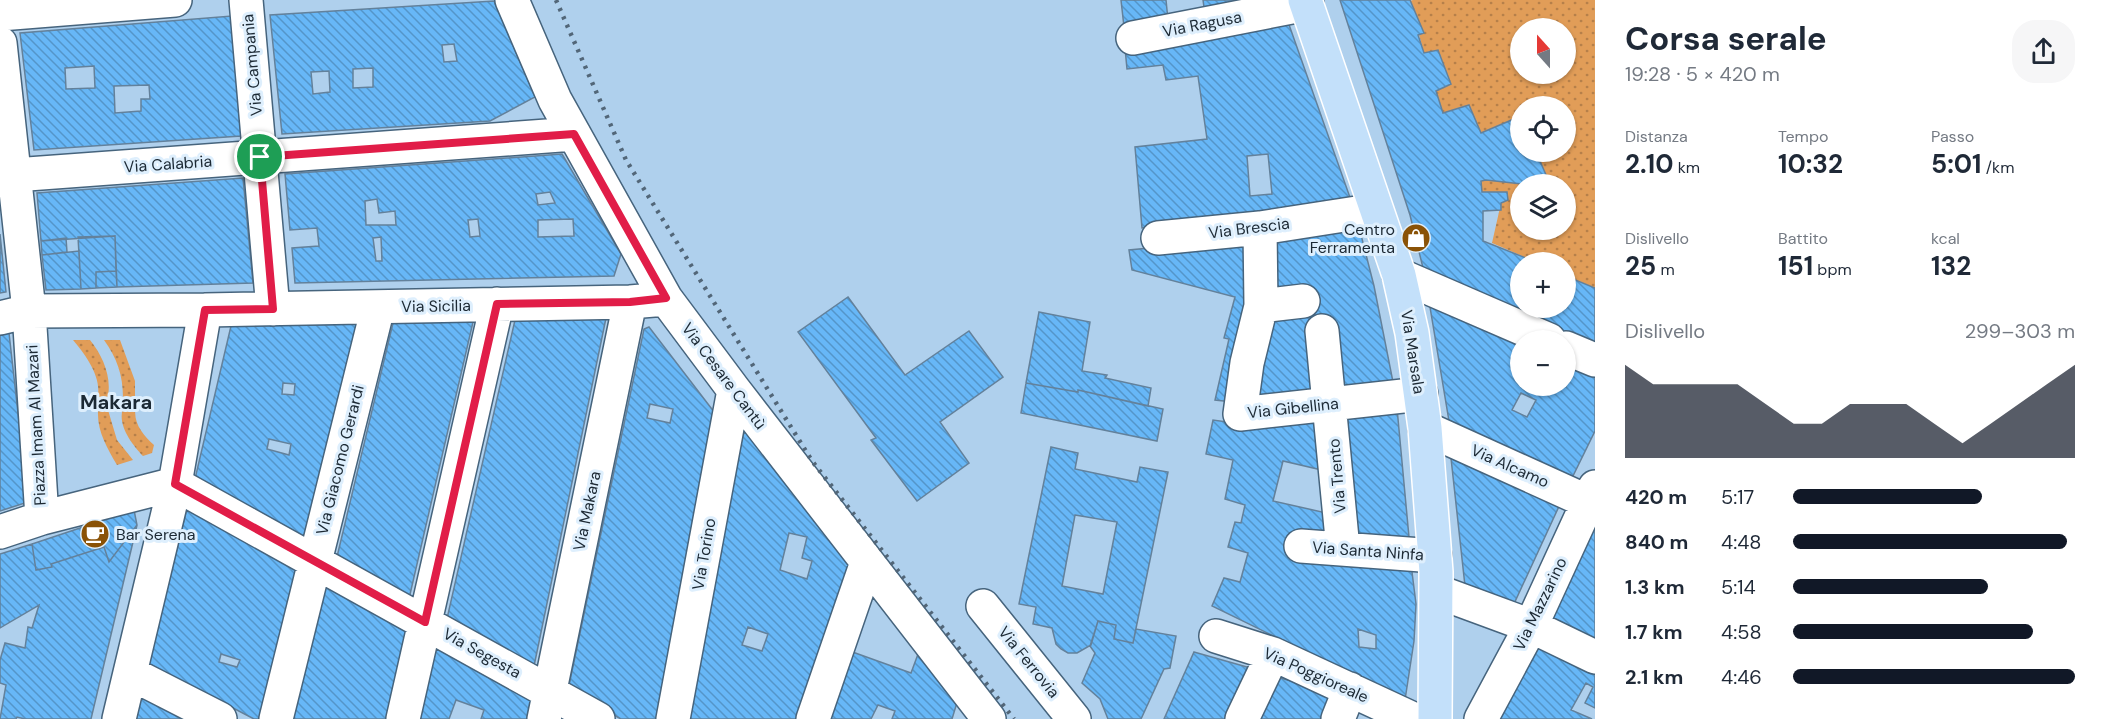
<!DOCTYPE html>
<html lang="it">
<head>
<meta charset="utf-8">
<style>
  :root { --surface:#fff; --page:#f6f6f7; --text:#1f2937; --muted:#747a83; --accent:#111827 }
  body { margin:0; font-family:"DM Sans",sans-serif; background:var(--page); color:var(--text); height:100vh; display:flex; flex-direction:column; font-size:22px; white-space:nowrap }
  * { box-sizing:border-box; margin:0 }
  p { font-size:20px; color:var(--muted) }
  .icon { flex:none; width:33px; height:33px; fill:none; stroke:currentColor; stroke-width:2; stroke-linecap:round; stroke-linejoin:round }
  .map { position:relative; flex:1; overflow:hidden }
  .drawer { display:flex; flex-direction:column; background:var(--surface); width:510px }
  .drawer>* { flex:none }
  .needle { width:39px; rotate:339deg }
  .tools { position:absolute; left:1510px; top:18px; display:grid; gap:12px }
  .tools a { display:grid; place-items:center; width:66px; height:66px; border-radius:50%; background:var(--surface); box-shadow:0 2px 4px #0004; font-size:30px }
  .pin { position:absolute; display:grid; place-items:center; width:51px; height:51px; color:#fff; margin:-26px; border:3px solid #fff; border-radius:50%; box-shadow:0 2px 6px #0007 }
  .round { display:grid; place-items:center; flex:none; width:63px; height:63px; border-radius:24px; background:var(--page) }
  .head { display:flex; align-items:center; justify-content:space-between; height:102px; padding:0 30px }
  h1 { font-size:33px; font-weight:700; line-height:45px }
  .metrics { display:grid; grid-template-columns:repeat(3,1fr); gap:9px; height:102px; padding:6px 30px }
  .metrics div { display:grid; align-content:center }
  .metrics b { font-size:26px; font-weight:700 }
  .metrics small { font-size:16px; font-weight:400 }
  .metrics p { font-size:16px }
  .chart { height:168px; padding:12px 30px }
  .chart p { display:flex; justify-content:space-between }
  .chart svg { width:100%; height:108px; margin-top:6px; fill:var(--accent); opacity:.7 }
  ul { padding:0 30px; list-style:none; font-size:20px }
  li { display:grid; grid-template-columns:96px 72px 1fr; align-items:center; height:45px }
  li i { height:15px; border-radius:8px; background:var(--accent) }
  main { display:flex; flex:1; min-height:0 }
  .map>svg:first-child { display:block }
</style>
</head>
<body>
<main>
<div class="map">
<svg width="1595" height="719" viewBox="0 0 1595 719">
  <defs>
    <pattern id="grass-dots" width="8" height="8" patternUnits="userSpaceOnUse" patternTransform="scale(1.5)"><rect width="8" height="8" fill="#e19d58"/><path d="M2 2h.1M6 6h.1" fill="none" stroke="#b6804a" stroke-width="1.8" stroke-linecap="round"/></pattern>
    <pattern id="building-back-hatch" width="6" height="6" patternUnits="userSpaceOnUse" patternTransform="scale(1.5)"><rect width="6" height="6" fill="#67b7f7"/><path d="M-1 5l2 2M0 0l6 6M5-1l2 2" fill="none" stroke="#5495c9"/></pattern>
  </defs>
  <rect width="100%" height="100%" fill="#afd0ed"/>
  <path fill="url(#grass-dots)" fill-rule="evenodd" d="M1413 0H1595V288L1566 276V262H1536L1492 243 1501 203 1508 200 1507 192H1482L1481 181 1486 180 1520 183 1522 184 1521 230H1566V184H1550L1536 152H1566V106H1521V116L1481 133 1469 105 1443 113 1436 91 1451 84 1438 50 1424 53 1410 1ZM1521 28H1566V74H1521Z
    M73 340H90C103 356 113 379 107 400L96 402C105 381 86 355 73 340Z
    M104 340H120L135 381V396L123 398C123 375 117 358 104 340Z
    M136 406C132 422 143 435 154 445L152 453 143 456C132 444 117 425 123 408Z
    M108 410 117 440 133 460 117 465C107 448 97 431 98 411Z"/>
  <path fill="url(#building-back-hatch)" stroke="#63819b" stroke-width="1.5" fill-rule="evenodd" d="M1121 0H1166L1168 20 1124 27Z
    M1203 0H1273L1220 10 1219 4 1204 7Z
    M1340 0H1410L1424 33 1418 35 1424 53 1438 50 1451 84 1436 91 1443 113 1469 105 1481 133 1521 116V152H1536L1550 184H1522L1486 180 1481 181 1482 192H1507L1508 200 1501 203V210L1483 211V241L1536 262H1521V308H1566V276L1595 288V352L1424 272 1410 215Z
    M494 1 535 97 490 121 282 134 270 15ZM454 44 457 61 444 62 442 45ZM373 68V87L353 88V69ZM329 71 330 92 313 94 311 72Z
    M232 16 241 136 34 150 20 33ZM94 66 95 88 66 89 65 68ZM149 85 150 99H141V111L115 113 114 86Z
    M1287 19 1353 206 1142 228 1135 147 1207 139 1198 76 1166 80 1163 65 1127 69 1125 48ZM1268 154 1272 194 1250 196 1247 156Z
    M562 154 621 254 614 276 295 283 292 248 319 246 317 228 290 230 285 174ZM550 192 555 203 538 205 536 194ZM377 199 379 213 395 211 396 225H366L365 201ZM478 219 480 236 470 237 468 220ZM573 219 574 236 538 237V220ZM381 237 382 261H376L373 238Z
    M243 178 253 283 117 287 115 236 41 241 37 193Z
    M1359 227 1374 286 1395 392 1256 405 1271 235Z
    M0 234 6 292 0 293Z
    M115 236 116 271 96 272V288L81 289 78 237Z
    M66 238 67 252 42 255 41 241Z
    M1254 238 1233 402 1215 400 1229 339 1224 338 1235 297 1132 270 1129 250Z
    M79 251 81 289 46 290 42 255Z
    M116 271 117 287 96 288V272Z
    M1428 295 1521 340V386H1566V359L1595 372V431L1570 482 1450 427ZM1521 393 1536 400 1527 417 1512 410Z
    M848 297 905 375 969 331 1003 377 940 422 969 463 917 501 871 440 876 438 798 332Z
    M1039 312 1090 322 1082 371 1107 375 1105 378 1151 388 1148 406 1078 390V392L1026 383Z
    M606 318 533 671 446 623 515 320Z
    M473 322 408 603 336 561 393 323Z
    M360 324 306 545 194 483 231 326ZM283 383 295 384 294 395 282 394ZM269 439 291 444 289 455 267 449Z
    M649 327 721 421 660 719H621L568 690 644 329ZM650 404 673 409 670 423 647 418Z
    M9 333 28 502 0 511V335Z
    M1026 383 1078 392V390L1163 409 1157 441 1021 413Z
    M1397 408 1410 548 1351 543 1338 414Z
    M1321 413 1326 471 1283 461 1273 501 1331 514 1333 541 1411 564 1416 604 1414 641 1405 700 1212 606 1224 578 1240 582 1248 553 1228 547 1235 522 1241 523 1245 505 1225 499 1233 460 1206 454 1213 420 1242 424ZM1358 629 1376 635V649L1359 647Z
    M751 430 816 513 814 521 824 523 852 559 803 719H685L743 434ZM789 533 807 537 802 558 812 561 807 579 780 570ZM748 627 768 634 762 651 742 645Z
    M1051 447 1078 453 1075 469 1137 482 1140 467 1168 472 1133 643 1114 639 1116 625 1098 621 1091 645 1077 653H1068L1061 649 1056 644 1052 628 1033 624 1036 607 1019 604ZM1075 515 1117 522 1103 594 1062 586Z
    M1450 449 1561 502 1513 606 1465 586Z
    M188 504 302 567 262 719H254L149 664ZM221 654 240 660 237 667 219 662Z
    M134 510 137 525 109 562 104 547 51 564 52 567 36 570 32 544Z
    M1595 517V643L1544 620Z
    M137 525 91 719H25L17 717 16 719H0L6 685 0 683V660L5 643 25 648 28 627 32 628 39 605 0 628V554L32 544 36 570 52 567 51 564 104 547 109 562Z
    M322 579 411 628 390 719H287Z
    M1098 621 1116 625 1114 639 1133 643 1136 629 1176 636 1170 668 1164 669 1141 719H1108L1100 699 1082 683 1095 653 1090 646Z
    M1537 639 1595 667V708L1585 703 1593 687 1586 683 1571 710 1592 719H1497Z
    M434 641 536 698 531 719H481L484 710 456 700 449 719H416Z
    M921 646 959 696 952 719H892L895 711 878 705 871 719H825L847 650 911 673Z
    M1194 652 1254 669 1230 719H1164Z
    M1273 676 1335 693 1326 719H1253Z
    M141 696 187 719H136Z"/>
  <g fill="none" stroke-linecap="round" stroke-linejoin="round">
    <g stroke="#46647d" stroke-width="36">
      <path id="minor" d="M246 0 273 309
        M512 0 555 100 666 299 734 390 989 719
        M0 14 175 0
        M1133 38 1307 4
        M0 43 29 311 42 518 175 484 205 310 29 311 0 318
        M14 175 574 134
        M1260 228 1261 306 1247 363 1240 414 1421 394
        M1158 238 1260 228 1376 210
        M1399 275 1549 340
        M1261 306 1303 301
        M205 310 630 302 666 299
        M1322 331 1343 549
        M1566 348 1595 360
        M1425 428 1595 505
        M0 532 42 518
        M1301 546 1435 556
        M1436 591 1531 626 1595 657
        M983 606 1074 719
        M1216 636 1273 654 1413 719
        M130 673 220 719
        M119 719 175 484 598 719
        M276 719 378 307
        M403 719 497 304
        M544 719 630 302
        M673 719 734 390
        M813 719 867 562
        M1242 719 1273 654
        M1338 719 1350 689
        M1481 719 1531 626 1595 487"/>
    </g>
    <g stroke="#fff" stroke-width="36">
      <path id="major" d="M1305 0 1399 275 1412 333 1425 428 1436 572 1435 719"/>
    </g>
    <use href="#minor" stroke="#fff" stroke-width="33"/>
    <use href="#major" stroke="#c3e0fa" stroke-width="33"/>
    <path stroke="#526678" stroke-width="4.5" stroke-dasharray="3 6" stroke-linecap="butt" d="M556 0 626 160 812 461 1014 719"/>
  </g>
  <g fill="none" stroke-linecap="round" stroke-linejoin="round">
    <g stroke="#fff" stroke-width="12">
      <path id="route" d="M574 134 666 298 630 302 497 304 425 622 175 484 205 310 273 309 260 157Z"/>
    </g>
    <use href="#route" stroke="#e11d48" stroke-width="8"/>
  </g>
  <defs>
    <g id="shop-disc" transform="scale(1.5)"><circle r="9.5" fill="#8a5206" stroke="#deeffd"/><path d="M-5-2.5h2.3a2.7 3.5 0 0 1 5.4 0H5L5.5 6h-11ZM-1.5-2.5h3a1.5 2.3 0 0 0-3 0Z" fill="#fff"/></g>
    <g id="cafe-disc" transform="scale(1.5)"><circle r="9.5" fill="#8a5206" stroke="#deeffd"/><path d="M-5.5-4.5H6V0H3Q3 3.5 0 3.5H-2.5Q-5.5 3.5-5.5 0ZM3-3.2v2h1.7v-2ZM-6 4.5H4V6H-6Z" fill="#fff"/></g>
  </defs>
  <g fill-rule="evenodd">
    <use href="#shop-disc" x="1416" y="238"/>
    <use href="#cafe-disc" x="95" y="534"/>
  </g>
  <g text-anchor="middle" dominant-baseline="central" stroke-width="6" stroke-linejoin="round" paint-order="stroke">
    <g font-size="16" fill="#1c2934" stroke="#deeffd">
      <text transform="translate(1202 24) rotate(-11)">Via Ragusa</text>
      <text transform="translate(252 65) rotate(-95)">Via Campania</text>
      <text transform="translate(168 164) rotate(-4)">Via Calabria</text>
      <text transform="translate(1249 228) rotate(-7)">Via Brescia</text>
      <text transform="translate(436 306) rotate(-1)">Via Sicilia</text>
      <text transform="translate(1413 352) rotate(81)">Via Marsala</text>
      <text transform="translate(724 376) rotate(53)">Via Cesare Cantù</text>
      <text transform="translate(1293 408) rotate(-6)">Via Gibellina</text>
      <text transform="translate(36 425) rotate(-93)">Piazza Imam Al Mazari</text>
      <text transform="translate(340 460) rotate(-76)">Via Giacomo Gerardi</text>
      <text transform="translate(1510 466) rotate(24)">Via Alcamo</text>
      <text transform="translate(1337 476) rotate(-95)">Via Trento</text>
      <text transform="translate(587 511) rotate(-78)">Via Makara</text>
      <text transform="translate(1368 551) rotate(4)">Via Santa Ninfa</text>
      <text transform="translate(704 554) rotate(-80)">Via Torino</text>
      <text transform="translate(1540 604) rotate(-64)">Via Mazzarino</text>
      <text transform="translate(482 653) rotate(29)">Via Segesta</text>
      <text transform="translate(1029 662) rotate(51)">Via Ferrovia</text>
      <text transform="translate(1316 675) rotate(24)">Via Poggioreale</text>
    </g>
    <g font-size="16" fill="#1c2934" stroke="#deeffd" text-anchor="end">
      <text x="1395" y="229">Centro<tspan x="1395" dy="18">Ferramenta</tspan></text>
      <text x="116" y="534" text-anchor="start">Bar Serena</text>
    </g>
    <g font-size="20" font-weight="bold" fill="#1c2934" stroke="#deeffd">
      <text x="116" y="402">Makara</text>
    </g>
  </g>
</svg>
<div class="tools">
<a><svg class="needle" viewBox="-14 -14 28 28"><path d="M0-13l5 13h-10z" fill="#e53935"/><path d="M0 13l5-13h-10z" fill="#747a83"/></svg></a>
<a><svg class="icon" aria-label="locate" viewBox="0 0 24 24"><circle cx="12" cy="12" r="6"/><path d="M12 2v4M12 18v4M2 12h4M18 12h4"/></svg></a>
<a><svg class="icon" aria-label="layers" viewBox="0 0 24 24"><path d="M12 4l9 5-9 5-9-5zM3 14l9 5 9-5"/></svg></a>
<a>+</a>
<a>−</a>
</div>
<div class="pin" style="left:260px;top:157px;background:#1e9e55"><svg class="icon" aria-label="arrive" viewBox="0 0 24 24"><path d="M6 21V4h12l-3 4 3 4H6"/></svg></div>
</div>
<section class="drawer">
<div class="head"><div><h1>Corsa serale</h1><p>19:28 · 5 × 420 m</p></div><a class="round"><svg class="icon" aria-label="share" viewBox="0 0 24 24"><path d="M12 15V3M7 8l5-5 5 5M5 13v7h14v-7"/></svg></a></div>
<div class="metrics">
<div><p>Distanza</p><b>2.10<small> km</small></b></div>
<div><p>Tempo</p><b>10:32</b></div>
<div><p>Passo</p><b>5:01<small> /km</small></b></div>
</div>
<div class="metrics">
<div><p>Dislivello</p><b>25<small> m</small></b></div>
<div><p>Battito</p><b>151<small> bpm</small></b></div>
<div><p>kcal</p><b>132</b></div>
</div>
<div class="chart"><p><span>Dislivello</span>299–303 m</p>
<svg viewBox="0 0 160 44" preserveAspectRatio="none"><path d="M0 44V6L10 14L20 14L30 14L40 14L50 22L60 30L70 30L80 22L90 22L100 22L110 30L120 38L130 30L140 22L150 14L160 6V44z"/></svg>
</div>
<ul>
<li><b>420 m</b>5:17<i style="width:67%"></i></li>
<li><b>840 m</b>4:48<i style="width:97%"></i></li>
<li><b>1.3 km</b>5:14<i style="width:69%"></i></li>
<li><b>1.7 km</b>4:58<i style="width:85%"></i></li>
<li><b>2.1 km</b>4:46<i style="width:100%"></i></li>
</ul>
</section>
</main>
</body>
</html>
